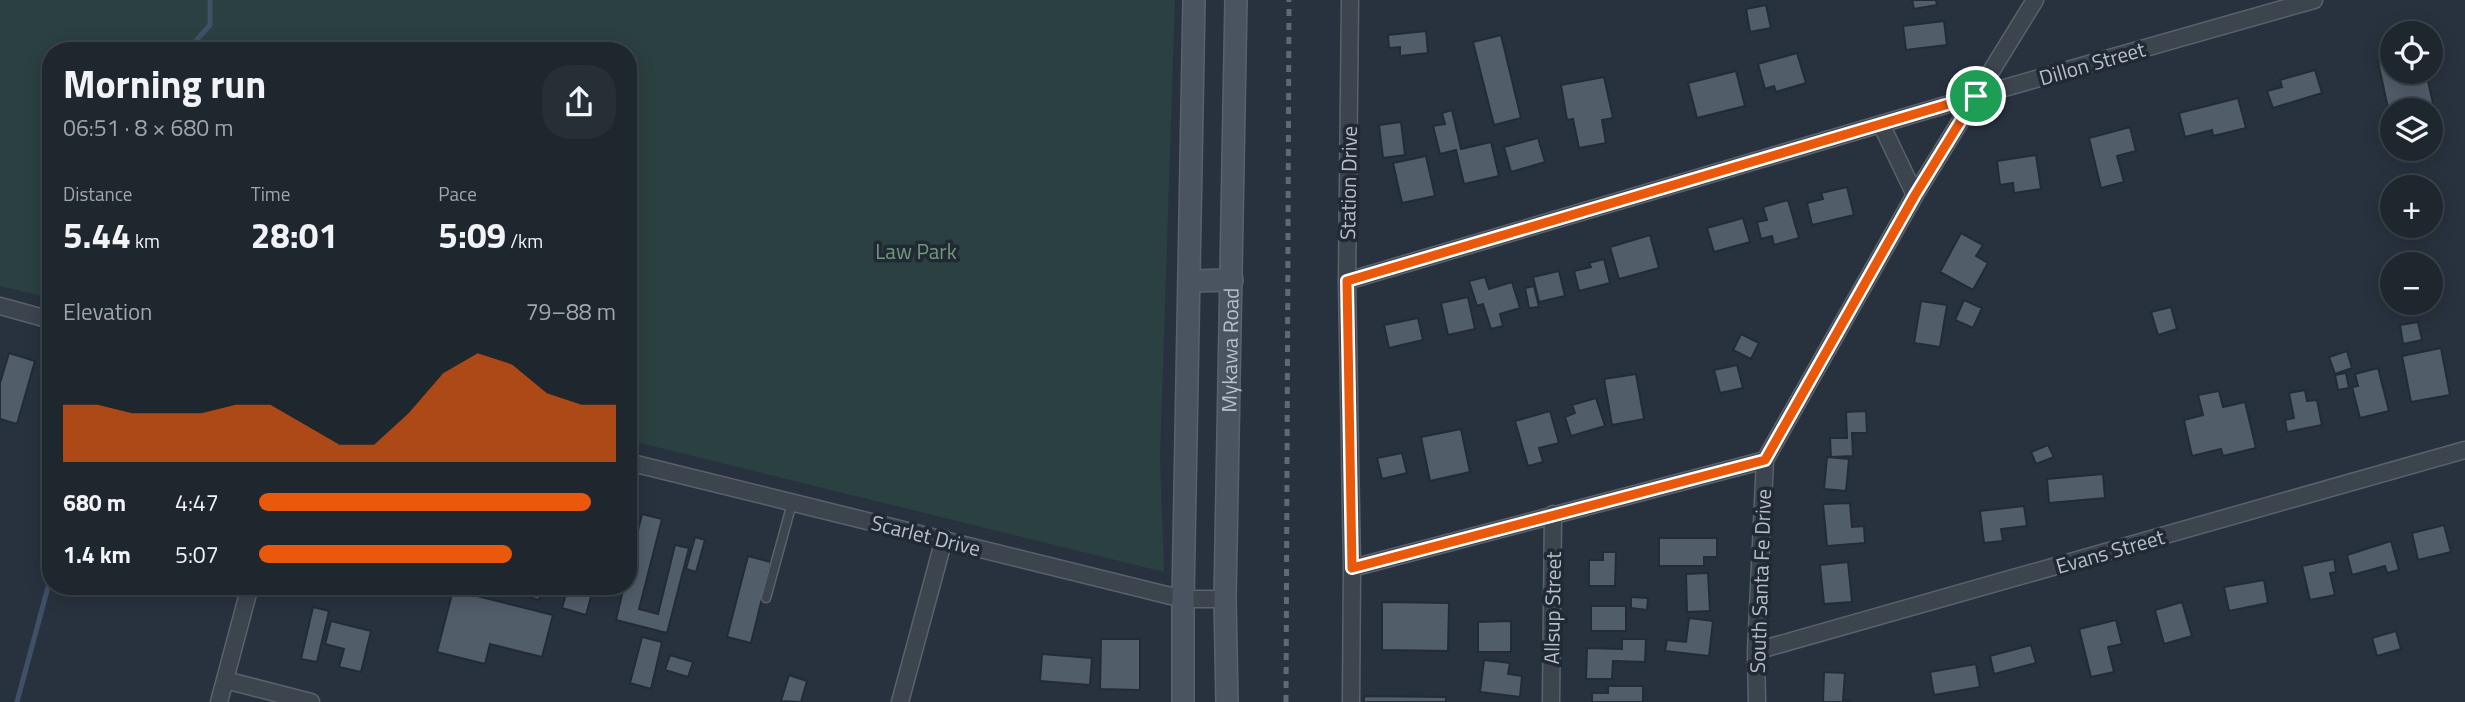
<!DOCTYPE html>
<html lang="en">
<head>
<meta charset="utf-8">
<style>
  :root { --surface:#1e262e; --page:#262e36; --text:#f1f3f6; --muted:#a1a5aa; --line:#3c434a; --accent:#ea580c }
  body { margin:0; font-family:"Titillium Web",sans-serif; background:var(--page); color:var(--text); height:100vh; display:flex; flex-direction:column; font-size:26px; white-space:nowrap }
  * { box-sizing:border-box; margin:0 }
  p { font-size:23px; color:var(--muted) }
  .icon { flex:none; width:38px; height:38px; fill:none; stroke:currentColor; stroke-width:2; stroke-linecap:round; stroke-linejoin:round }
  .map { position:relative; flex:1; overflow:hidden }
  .sheet { position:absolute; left:42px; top:42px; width:595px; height:553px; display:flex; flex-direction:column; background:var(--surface); border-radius:28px; box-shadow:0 4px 18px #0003,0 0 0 2px var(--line) }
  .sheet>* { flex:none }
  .controls { position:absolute; left:2380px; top:21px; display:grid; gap:14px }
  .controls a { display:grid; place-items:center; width:63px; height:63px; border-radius:50%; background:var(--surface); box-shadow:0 4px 18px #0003,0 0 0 2px var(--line); font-size:35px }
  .pin { position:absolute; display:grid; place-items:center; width:60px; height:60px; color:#fff; margin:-30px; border:4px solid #fff; border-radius:50%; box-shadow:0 2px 7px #0007 }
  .round { display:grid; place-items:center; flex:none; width:74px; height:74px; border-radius:28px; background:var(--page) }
  .head { display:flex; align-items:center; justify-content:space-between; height:119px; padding:0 21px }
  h1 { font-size:38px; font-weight:700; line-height:52px }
  .stats { display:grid; grid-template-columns:repeat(3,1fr); gap:10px; height:119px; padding:7px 21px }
  .stats div { display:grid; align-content:center }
  .stats b { font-size:35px; font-weight:700 }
  .stats small { font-size:19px; font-weight:400 }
  .stats p { font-size:19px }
  .chart { height:196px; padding:14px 21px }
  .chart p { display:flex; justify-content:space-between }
  .chart svg { width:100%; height:126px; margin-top:7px; fill:var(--accent); opacity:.7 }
  ul { padding:0 21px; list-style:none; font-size:23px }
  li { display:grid; grid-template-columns:112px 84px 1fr; align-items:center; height:52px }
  li i { height:18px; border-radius:9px; background:var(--accent) }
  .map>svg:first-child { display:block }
</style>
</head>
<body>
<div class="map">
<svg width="2465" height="702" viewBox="0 0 2465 702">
  <rect width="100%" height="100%" fill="#28323e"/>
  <path fill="#2b4040" d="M0 0H1175L1160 458 1164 572 628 440V51H51V298L0 286Z"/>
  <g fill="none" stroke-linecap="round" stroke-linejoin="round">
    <path stroke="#3f5166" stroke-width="5" d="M187 51 210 25V0
      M17 702 51 576"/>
  </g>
  <path fill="#515d69" stroke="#222b36" stroke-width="2" d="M1912 0H1936L1937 5 1914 9Z
    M1766 5 1771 28 1750 32 1746 9Z
    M1944 21 1947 45 1906 50 1903 26Z
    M1426 31 1428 53 1400 56V47L1389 48 1388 35Z
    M1501 35 1521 118 1494 125 1473 42Z
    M1797 53 1806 83 1776 92 1774 86 1765 89 1758 64Z
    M2392 59V72H2426L2435 112 2431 113V110H2392L2391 122 2378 62Z
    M2315 70 2322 93 2273 108 2267 91 2282 87 2280 80Z
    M1736 71 1745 106 1697 118 1688 83Z
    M1604 77 1613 118 1602 120 1606 143 1579 148 1573 119 1567 120 1561 85Z
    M2238 98 2246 128 2213 136 2212 130 2185 137 2179 113Z
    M1452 110 1461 149 1491 142 1499 176 1464 184 1456 150 1440 154 1433 126 1445 124 1442 113Z
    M1401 122 1405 155 1383 158 1379 125Z
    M2130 127 2136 151 2117 156 2124 182 2101 188 2089 138Z
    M1538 138 1545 162 1511 172 1504 147Z
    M2036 155 2041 189 2014 193 2013 183 2000 185 1997 161Z
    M1426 156 1435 196 1402 203 1393 163Z
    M1847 187 1854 215 1812 225 1807 203 1823 199 1821 193Z
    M1788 200 1799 238 1774 245 1772 236 1761 239 1757 222 1767 220 1763 207Z
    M1743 218 1750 242 1714 252 1707 228Z
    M1961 233 1983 245 1976 256 1988 263 1973 290 1940 272Z
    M1650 235 1659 268 1619 279 1610 247Z
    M1604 259 1610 283 1579 291 1574 271 1591 267 1589 263Z
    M1559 271 1565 296 1539 302 1533 277Z
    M1485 277 1489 289 1512 282 1520 308 1500 314 1503 326 1491 329 1483 304 1477 306 1469 281Z
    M1534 286 1539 307 1529 308 1525 288Z
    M1468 297 1475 329 1448 335 1441 303Z
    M1964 300 1982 308 1973 328 1955 320Z
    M1921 301 1947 305 1940 347 1914 343Z
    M2171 307 2177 329 2158 335 2151 312Z
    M1418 318 1423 340 1389 348 1384 325Z
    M2418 322 2422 340 2403 344 2400 325Z
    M1741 334 1759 343 1751 359 1733 350Z
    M2441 348 2450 395 2411 402 2402 356Z
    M2347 351 2352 368 2335 374 2329 357Z
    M9 353 35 361 17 424 0 419V383Z
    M1737 365 1743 388 1720 393 1714 370Z
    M2378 368 2389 411 2360 418 2352 387 2358 386 2355 374Z
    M2346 373 2349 388 2338 390 2335 375Z
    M1636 374 1644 419 1612 425 1604 379Z
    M2305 390 2307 401 2317 400 2322 425 2287 432 2285 420 2294 418 2289 393Z
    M2219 391 2223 407 2245 402 2256 448 2223 456 2221 449 2192 456 2184 420 2203 415 2198 395Z
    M1596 398 1605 426 1571 436 1565 417 1575 413 1572 405Z
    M1550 411 1559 443 1539 448 1543 462 1528 466 1515 421Z
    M1866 411 1867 433H1852L1853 456 1831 457 1830 438H1847L1846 412Z
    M1461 429 1470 472 1430 481 1421 437Z
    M2048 445 2054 457 2036 464 2031 452Z
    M1402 453 1407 473 1382 479 1377 458Z
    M1827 457 1849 459 1846 491 1824 489Z
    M2103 474 2105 498 2049 503 2047 479Z
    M1850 503 1852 527 1864 526 1865 543 1827 546 1823 504Z
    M2024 506 2027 526 2001 529 2003 541 1984 543 1980 511Z
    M642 514 662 519 639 609 658 614 675 545 689 548 667 633 616 620 624 586H628V570Z
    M2444 525 2451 552 2418 560 2412 533Z
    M695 537 705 540 696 572 686 569Z
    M1659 538H1717V557H1704V566H1659Z
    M2391 541 2399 570 2387 573 2385 566 2352 575 2347 555Z
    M1603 552H1616L1615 586H1589V560H1603Z
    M748 556 771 562 751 643 727 637Z
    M2334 559 2336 572 2330 573 2335 595 2310 600 2302 566Z
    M1848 562 1852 602 1824 604 1820 565Z
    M1708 573 1710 611 1687 612 1686 574Z
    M2264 580 2268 603 2229 611 2224 587Z
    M490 586H535L542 588 539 600Z
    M568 586H594L586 615 562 608Z
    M453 590 553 615 542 657 490 644 485 664 437 652Z
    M1631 597 1648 598 1647 610 1631 608Z
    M1382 602 1449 603 1448 651 1382 650Z
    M2182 602 2192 636 2164 644 2155 610Z
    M1591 606H1626V631H1591Z
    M313 607 329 611 317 662 301 659Z
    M1689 618 1713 621 1709 656 1665 651 1667 640 1686 642Z
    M2116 620 2122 644 2108 647 2114 672 2091 677 2079 629Z
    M331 621 371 631 361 672 339 667 344 649 325 644Z
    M1511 621V652H1478V622Z
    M2396 631 2401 649 2377 656 2372 638Z
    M642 637 662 642 651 689 630 683Z
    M1101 639H1140V690L1100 689Z
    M1622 639H1646L1645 662 1613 661 1612 679H1586L1587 648 1622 649Z
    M2031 645 2036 663 1994 674 1990 656Z
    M1042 654 1092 658 1090 685 1040 681Z
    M670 655 693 662 688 677 665 670Z
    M1484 660 1510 663 1508 674 1522 676 1520 697 1480 692Z
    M1976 664 1980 687 1934 695 1930 672Z
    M1824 672 1845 673 1843 700H1850L1849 702H1823Z
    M789 675 807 681 801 702 781 701Z
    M1608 686H1643V702H1592V693H1608Z
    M1364 696 1446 697V702H1364Z"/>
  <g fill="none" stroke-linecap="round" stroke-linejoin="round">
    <g stroke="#59626c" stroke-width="11">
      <path id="lane" d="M766 598 792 503"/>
    </g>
    <g stroke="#59626c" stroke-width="19">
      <path id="street" d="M1350 0 1347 281 1352 568 1351 702
        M1881 124 1915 195
        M1347 281 1976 96 2314 0
        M0 306 51 320
        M628 462 1183 599H1225
        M1352 568 1765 460
        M1756 651 2465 450
        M225 680 311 702
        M219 702 250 586
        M900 702 944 539
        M1551 702 1553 514
        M1757 702 1756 651 1765 460 1915 195 2035 0"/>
    </g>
    <g stroke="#59626c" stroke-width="24">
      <g id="secondary">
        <path d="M1190 281 1232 280"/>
        <path d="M1183 702V599L1194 0"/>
        <path id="s1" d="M1227 702 1225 599 1236 0"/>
      </g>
    </g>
    <use href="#lane" stroke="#3c444e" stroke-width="8"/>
    <use href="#street" stroke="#3c444e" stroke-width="16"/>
    <use href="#secondary" stroke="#4a5461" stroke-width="21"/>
    <path stroke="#5e6975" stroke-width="5" stroke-dasharray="7 7" stroke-linecap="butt" d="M1286 702 1289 0"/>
  </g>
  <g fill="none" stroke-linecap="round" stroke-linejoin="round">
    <g stroke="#fff" stroke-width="14">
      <path id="route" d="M1976 96 1915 195 1765 460 1352 568 1347 281Z"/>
    </g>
    <use href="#route" stroke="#ea580c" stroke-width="9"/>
  </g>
  <g text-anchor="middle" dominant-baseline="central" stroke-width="7" stroke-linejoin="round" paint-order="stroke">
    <g font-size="21" fill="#b8bfc9" stroke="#202934">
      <text transform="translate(2092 63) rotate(-16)">Dillon Street</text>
      <text transform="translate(1348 183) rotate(-89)">Station Drive</text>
      <text stroke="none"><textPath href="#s1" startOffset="352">Mykawa Road</textPath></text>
      <text transform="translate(926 535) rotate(14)">Scarlet Drive</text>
      <text transform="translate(2110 551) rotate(-16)">Evans Street</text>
      <text transform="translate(1760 581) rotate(-88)">South Santa Fe Drive</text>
      <text transform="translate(1552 608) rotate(-89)">Allsup Street</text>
    </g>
    <g font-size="21" fill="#719878" stroke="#202934">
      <text x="916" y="251">Law Park</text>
    </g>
  </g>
</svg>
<div class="controls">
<a><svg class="icon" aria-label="locate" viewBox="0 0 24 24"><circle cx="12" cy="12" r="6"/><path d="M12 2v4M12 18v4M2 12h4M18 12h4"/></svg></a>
<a><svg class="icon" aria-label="layers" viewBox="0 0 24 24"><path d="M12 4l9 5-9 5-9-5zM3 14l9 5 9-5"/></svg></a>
<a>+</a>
<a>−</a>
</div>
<div class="pin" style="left:1976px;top:96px;background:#1e9e55"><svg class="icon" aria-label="arrive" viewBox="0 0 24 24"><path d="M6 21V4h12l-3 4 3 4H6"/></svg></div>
<section class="sheet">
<div class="head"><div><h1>Morning run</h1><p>06:51 · 8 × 680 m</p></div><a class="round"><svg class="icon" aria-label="share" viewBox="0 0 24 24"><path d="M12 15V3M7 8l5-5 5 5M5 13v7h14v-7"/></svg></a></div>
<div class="stats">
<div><p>Distance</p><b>5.44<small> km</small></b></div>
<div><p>Time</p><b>28:01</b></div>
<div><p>Pace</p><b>5:09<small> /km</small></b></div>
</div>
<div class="chart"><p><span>Elevation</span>79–88 m</p>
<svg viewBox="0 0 160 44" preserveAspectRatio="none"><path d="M0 44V24L10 24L20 27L30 27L40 27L50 24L60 24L70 31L80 38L90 38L100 27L110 13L120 6L130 10L140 20L150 24L160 24V44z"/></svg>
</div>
<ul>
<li><b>680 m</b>4:47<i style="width:93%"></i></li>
<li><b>1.4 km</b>5:07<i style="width:71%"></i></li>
</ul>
</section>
</div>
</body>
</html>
